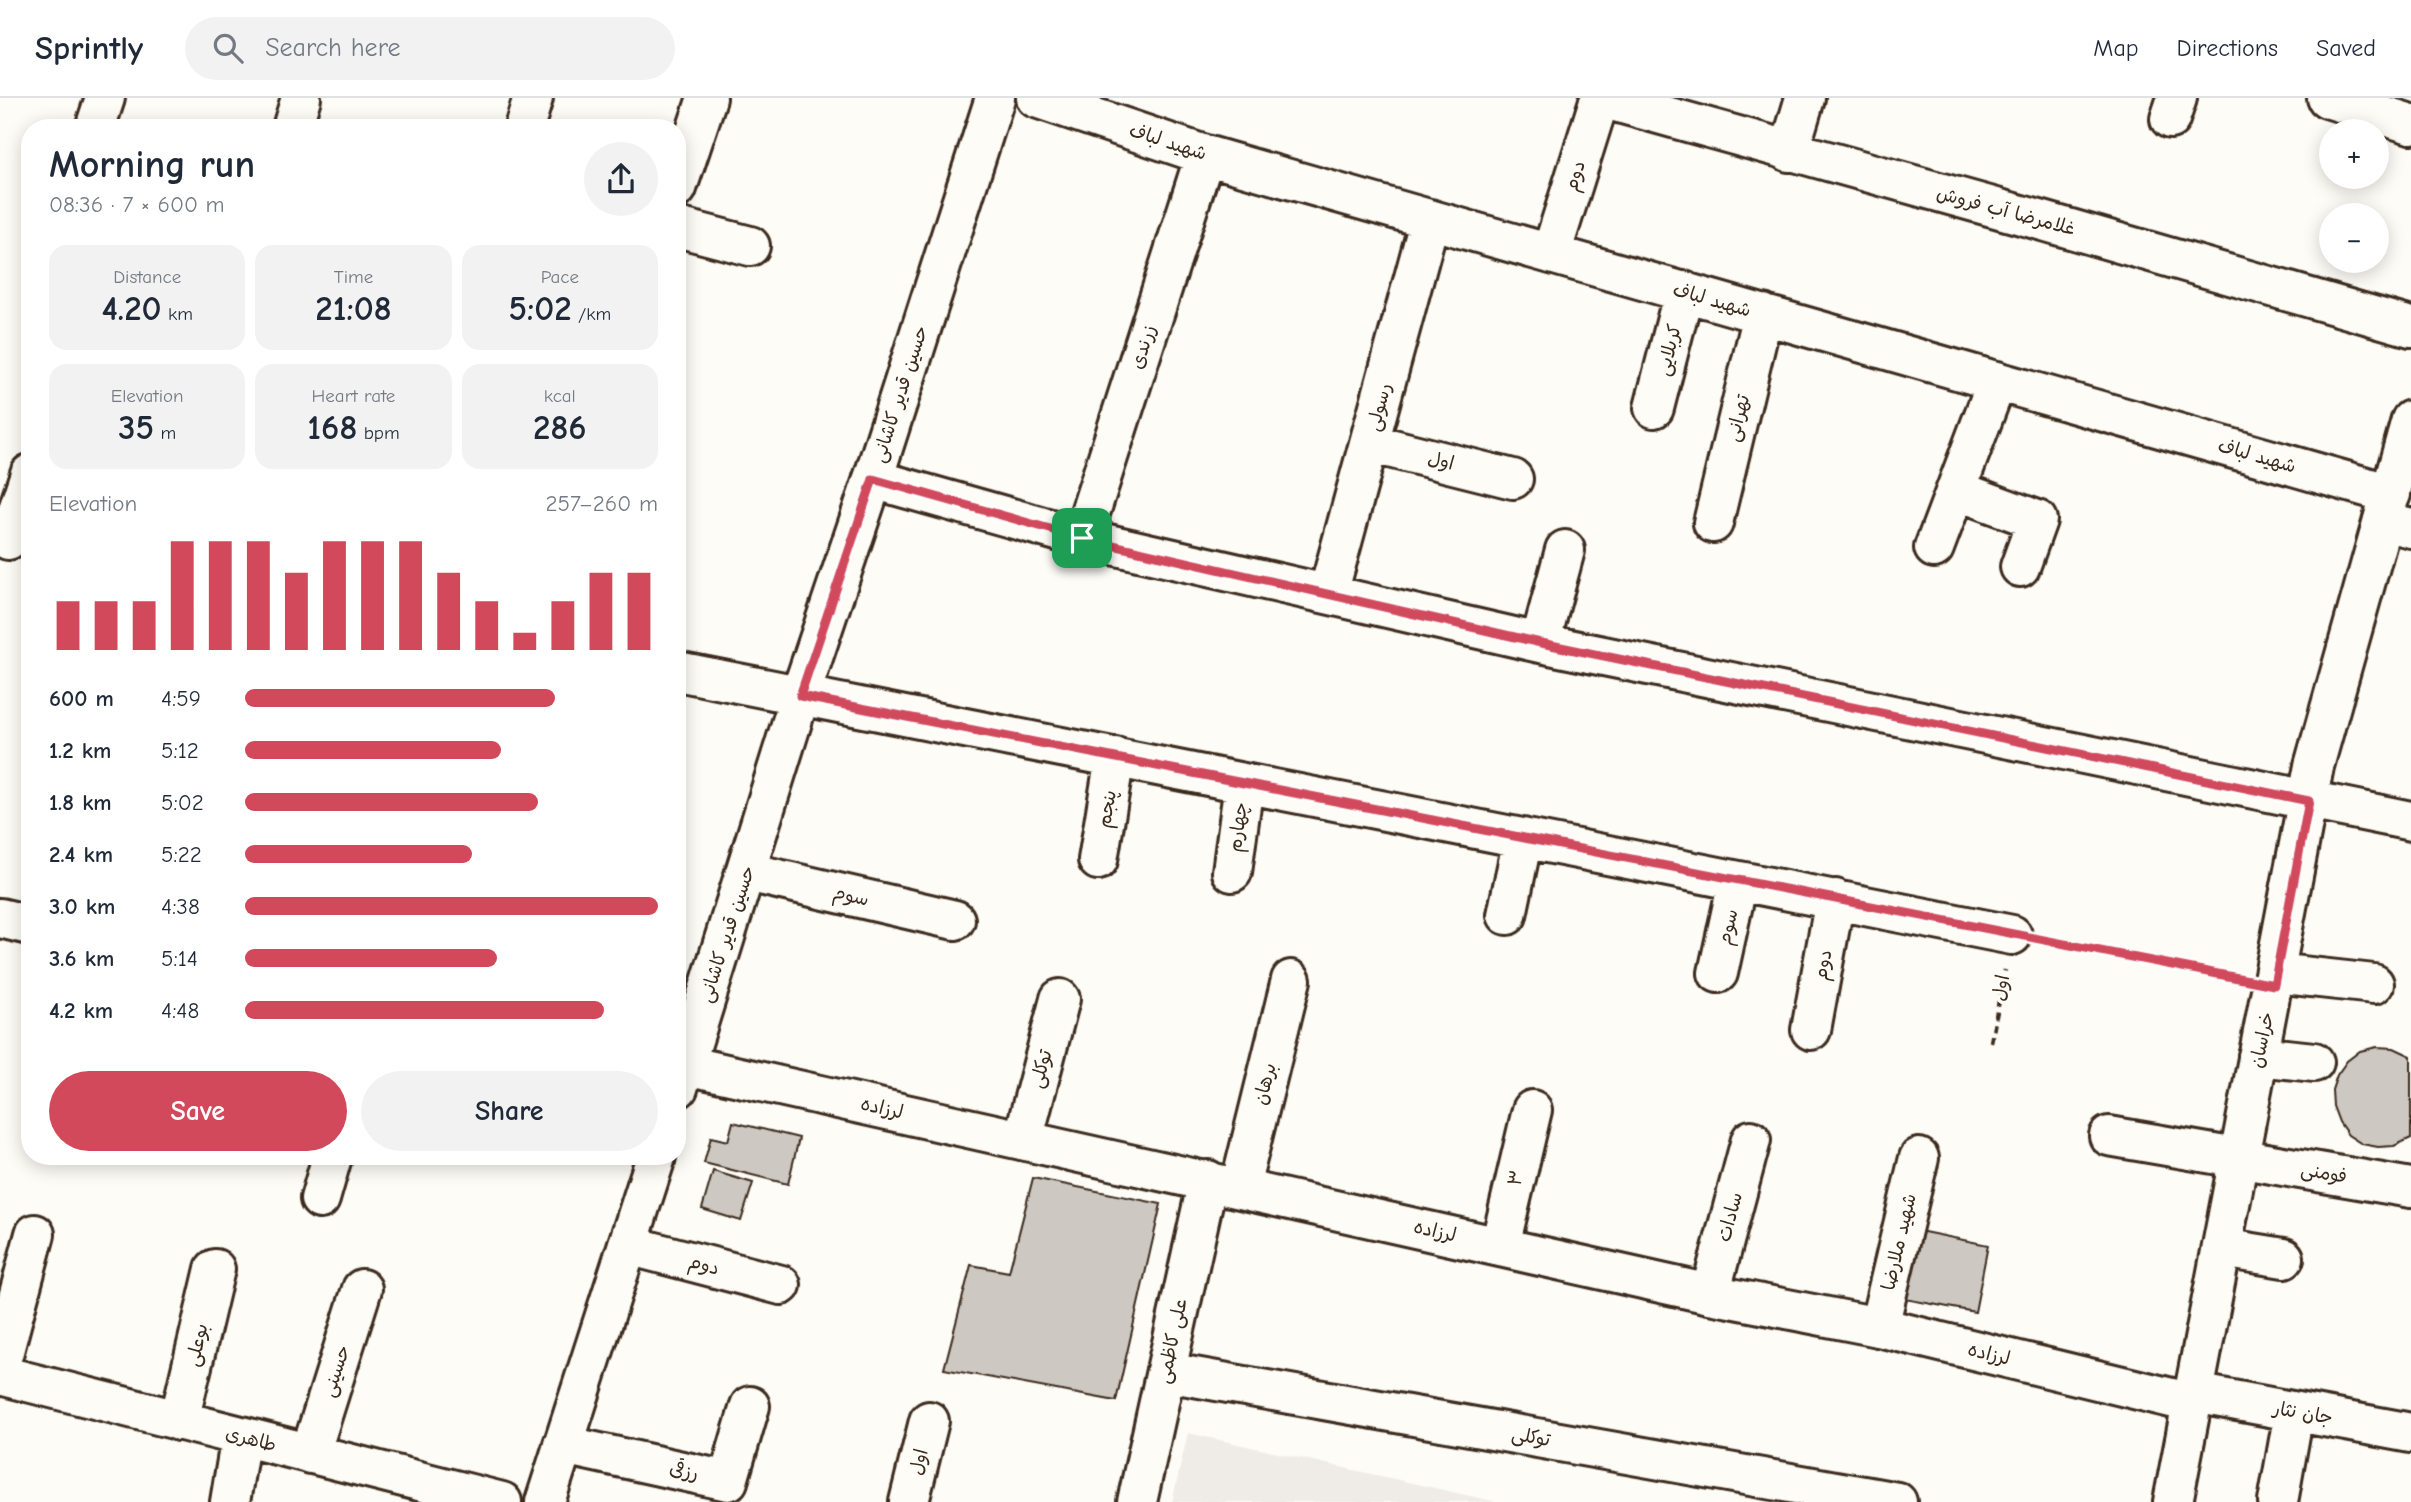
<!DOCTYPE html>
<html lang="en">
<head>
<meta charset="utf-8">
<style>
  :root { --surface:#fff; --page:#f2f2f3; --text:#1f2937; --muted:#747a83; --line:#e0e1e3; --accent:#d1495b }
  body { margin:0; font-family:"Comic Neue","Playpen Sans Arabic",sans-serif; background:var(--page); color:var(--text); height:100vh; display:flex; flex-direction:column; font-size:26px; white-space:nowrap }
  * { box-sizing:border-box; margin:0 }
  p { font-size:23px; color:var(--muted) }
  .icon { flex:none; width:38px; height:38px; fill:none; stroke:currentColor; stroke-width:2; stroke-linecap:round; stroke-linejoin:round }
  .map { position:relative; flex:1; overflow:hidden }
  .sheet { position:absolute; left:21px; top:21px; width:665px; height:1046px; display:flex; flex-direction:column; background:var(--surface); border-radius:28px; box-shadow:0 4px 18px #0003 }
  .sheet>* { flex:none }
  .tools { position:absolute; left:2319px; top:21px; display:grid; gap:14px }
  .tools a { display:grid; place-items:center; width:70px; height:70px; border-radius:50%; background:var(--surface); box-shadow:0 4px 18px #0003; font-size:35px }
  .pin { position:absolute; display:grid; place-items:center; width:60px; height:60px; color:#fff; margin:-30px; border-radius:14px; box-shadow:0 4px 10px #0006 }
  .round { display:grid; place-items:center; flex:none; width:74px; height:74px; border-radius:37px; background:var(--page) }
  .overview { display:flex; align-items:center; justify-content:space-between; height:119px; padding:0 28px }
  h1 { font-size:38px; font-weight:700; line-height:52px }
  .stats { display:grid; grid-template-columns:repeat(3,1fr); gap:10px; height:119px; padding:7px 28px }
  .stats div { display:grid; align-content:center; border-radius:18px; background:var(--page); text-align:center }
  .stats b { font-size:35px; font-weight:700 }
  .stats small { font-size:19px; font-weight:400 }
  .stats p { font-size:19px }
  .chart { height:196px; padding:14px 28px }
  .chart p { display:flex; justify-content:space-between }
  .chart svg { width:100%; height:126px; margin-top:7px; stroke:var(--accent); stroke-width:6 }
  .action { display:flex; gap:14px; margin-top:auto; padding:14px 28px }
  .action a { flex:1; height:80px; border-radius:42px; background:var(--accent); color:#fff; font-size:28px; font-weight:700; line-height:80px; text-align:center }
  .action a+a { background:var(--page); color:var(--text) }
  ul { padding:0 28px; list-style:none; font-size:23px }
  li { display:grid; grid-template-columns:112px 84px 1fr; align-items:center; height:52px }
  li i { height:18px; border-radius:9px; background:var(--accent) }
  header { display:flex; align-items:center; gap:42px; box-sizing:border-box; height:98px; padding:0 35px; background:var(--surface); border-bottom:2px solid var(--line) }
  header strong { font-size:33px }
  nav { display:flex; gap:38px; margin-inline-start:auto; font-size:24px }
  .search { width:490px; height:63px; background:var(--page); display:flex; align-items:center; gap:18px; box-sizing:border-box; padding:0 24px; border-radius:38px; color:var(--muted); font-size:26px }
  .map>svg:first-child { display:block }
</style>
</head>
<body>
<header>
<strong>Sprintly</strong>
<div class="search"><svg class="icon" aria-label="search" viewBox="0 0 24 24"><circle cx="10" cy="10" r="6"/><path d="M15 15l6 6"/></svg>Search here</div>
<nav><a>Map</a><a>Directions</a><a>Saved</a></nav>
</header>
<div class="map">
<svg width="2411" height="1404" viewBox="0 0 2411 1404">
  <rect width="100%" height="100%" fill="#fdfcf7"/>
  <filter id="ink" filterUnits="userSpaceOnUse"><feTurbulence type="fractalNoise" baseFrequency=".0143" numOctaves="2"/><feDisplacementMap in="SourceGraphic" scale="14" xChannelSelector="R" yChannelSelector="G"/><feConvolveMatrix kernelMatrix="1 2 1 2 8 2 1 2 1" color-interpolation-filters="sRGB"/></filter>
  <g filter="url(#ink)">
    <path fill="#efece7" d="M1188 1335 1497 1404H1172Z"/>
    <path fill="#cdc8c2" stroke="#3b2a1e" stroke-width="2" d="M2377 949 2394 950 2411 958V1040L2394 1048 2378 1049 2362 1046 2348 1037 2339 1024 2333 1008 2332 992 2337 977 2347 963 2360 953Z
      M733 1024 799 1040 788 1086 704 1065 711 1039 728 1043Z
      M713 1073 753 1085 741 1123 702 1111Z
      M1033 1080 1161 1106 1116 1303 944 1271 971 1167 1009 1174Z
      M1919 1133 1988 1147 1975 1214 1905 1201Z"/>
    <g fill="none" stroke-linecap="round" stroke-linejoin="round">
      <g stroke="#3b2a1e" stroke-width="44">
        <path id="minor" d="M1036 0 1205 57 2391 396
          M1601 0 2043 123 2411 229
          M2327 0 2411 26
          M2170 21 2177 0
          M95 30 105 0
          M292 30 301 0
          M524 30 533 0
          M1789 54 1805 0
          M677 90 707 0
          M677 129 750 148
          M1551 156 1600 0
          M1654 310 1684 193
          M1369 345 1513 381
          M873 381 1082 440 1540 545 2411 723
          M1956 392 2037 422 2020 469
          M2383 423 2411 430
          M1713 425 1763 216
          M1082 440 1205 57
          M8 442 30 376
          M1934 450 1997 283
          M1328 496 1430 121
          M1540 545 1565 452
          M677 573 2012 837
          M1098 762 1115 659
          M747 774 955 822
          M1232 774 1244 685
          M1507 817 1523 740
          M1718 875 1738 783
          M2275 875 2374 886
          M1811 932 1835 801
          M2258 958 2314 964
          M2109 1038 2411 1090
          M1023 1042 1060 901
          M1240 1089 1291 882
          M320 1101 332 1059
          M628 1147 781 1187
          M1500 1148 1532 1012
          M2222 1150 2284 1160
          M1710 1196 1751 1042
          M1879 1229 1919 1060
          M0 1268 35 1136
          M1166 1274 1897 1404
          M0 1277 502 1404
          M2194 1295 2411 1335
          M179 1323 215 1171
          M563 1347 728 1383 750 1308
          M310 1356 362 1191
          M230 1404 241 1338
          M909 1404 929 1323
          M2278 1404 2294 1314"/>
      </g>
      <g stroke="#3b2a1e" stroke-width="44">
        <path id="tertiary" d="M0 820 30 827
          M677 965 1710 1196 1879 1229 2192 1305
          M678 990 800 598 873 381 995 0
          M545 1404 656 1059
          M1137 1404 1208 1082"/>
      </g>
      <g stroke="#3b2a1e" stroke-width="44">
        <path id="secondary" d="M2173 1404 2314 668 2411 322"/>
      </g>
      <path stroke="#3b2a1e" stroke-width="4.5" stroke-dasharray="7 5" stroke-linecap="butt" d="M2047 843 2234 879
        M1991 944 2005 872"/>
      <use href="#minor" stroke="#fdfcf7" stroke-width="38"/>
      <use href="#tertiary" stroke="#fdfcf7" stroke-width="38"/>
      <use href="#secondary" stroke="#fdfcf7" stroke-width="38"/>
    </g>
  </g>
  <g fill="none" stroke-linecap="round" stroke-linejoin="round" filter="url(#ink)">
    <g stroke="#fff" stroke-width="14">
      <path id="route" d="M873 381 1082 440 1541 545 2309 703 2274 887 800 598Z"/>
    </g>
    <use href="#route" stroke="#d1495b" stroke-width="9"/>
  </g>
  <g text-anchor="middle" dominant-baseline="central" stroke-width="7" stroke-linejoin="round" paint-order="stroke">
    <g font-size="19" fill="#3b2a1e" stroke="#fdfcf7">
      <text transform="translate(1168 44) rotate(18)">شهید لباف</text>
      <text transform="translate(1575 78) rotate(-73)">دوم</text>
      <text transform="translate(2006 113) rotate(15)">غلامرضا آب فروش</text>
      <text transform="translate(1712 202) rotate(16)">شهید لباف</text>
      <text transform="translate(1143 249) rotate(-72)">زرندی</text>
      <text transform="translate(1669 252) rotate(-76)">کربلایی</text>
      <text transform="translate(900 296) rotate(-72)">حسین قدیر کاشانی</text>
      <text transform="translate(1379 309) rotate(-75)">رسولی</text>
      <text transform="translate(1738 320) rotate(-76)">تهرانی</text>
      <text transform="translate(2257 358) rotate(16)">شهید لباف</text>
      <text transform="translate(1441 363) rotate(14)">اول</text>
      <text transform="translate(1107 711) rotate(-80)">پنجم</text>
      <text transform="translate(1238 729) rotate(-82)">چهارم</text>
      <text transform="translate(851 798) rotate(13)">سوم</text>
      <text transform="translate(1728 829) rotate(-77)">سوم</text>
      <text transform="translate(727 836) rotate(-72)">حسین قدیر کاشانی</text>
      <text transform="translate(1823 867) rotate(-80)">دوم</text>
      <text transform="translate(2001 890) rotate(-79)">اول</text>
      <text transform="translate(2262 942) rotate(-78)">خراسان</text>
      <text transform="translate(1041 971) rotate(-75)">توکلی</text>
      <text transform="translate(1265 986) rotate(-76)">برهان</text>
      <text transform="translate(882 1010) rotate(13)">لرزاده</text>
      <text transform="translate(2324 1075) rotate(10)">فومنی</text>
      <text transform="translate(1516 1080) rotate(-77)">۳</text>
      <text transform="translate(1730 1119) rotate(-75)">سادات</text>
      <text transform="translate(1435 1133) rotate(13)">لرزاده</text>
      <text transform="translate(1899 1144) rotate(-77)">شهید ملارضا</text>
      <text transform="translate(704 1167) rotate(15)">دوم</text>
      <text transform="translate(1172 1243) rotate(-78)">علی کاظمی</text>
      <text transform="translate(197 1247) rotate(-77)">بوعلی</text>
      <text transform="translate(1989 1256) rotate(14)">لرزاده</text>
      <text transform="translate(336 1273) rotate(-72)">حسینی</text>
      <text transform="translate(2303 1315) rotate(10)">جان نثار</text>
      <text transform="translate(1531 1339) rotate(10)">توکلی</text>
      <text transform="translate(251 1341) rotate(14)">طاهری</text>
      <text transform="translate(919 1364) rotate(-76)">اول</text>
      <text transform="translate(684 1373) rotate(12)">رزقی</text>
    </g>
  </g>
</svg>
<div class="tools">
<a>+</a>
<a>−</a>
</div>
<div class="pin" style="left:1082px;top:440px;background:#1e9e55"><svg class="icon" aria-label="arrive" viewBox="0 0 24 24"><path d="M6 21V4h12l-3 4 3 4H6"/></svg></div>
<section class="sheet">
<div class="overview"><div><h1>Morning run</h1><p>08:36 · 7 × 600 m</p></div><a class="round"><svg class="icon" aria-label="share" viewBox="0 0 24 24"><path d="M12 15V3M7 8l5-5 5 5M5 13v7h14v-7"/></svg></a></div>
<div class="stats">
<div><p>Distance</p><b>4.20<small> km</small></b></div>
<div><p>Time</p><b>21:08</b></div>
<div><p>Pace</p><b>5:02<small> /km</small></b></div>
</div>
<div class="stats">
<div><p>Elevation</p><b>35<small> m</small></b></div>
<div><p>Heart rate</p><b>168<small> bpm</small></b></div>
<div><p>kcal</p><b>286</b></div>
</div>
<div class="chart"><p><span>Elevation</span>257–260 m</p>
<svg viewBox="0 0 160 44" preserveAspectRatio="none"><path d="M5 44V27M15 44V27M25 44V27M35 44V6M45 44V6M55 44V6M65 44V17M75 44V6M85 44V6M95 44V6M105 44V17M115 44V27M125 44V38M135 44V27M145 44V17M155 44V17"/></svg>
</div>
<ul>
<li><b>600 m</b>4:59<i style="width:75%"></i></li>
<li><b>1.2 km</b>5:12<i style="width:62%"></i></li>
<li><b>1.8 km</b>5:02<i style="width:71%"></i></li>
<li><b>2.4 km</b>5:22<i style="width:55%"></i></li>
<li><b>3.0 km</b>4:38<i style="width:100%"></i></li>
<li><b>3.6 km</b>5:14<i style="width:61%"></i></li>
<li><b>4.2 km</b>4:48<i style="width:87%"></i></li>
</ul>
<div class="action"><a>Save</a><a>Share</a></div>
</section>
</div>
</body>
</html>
